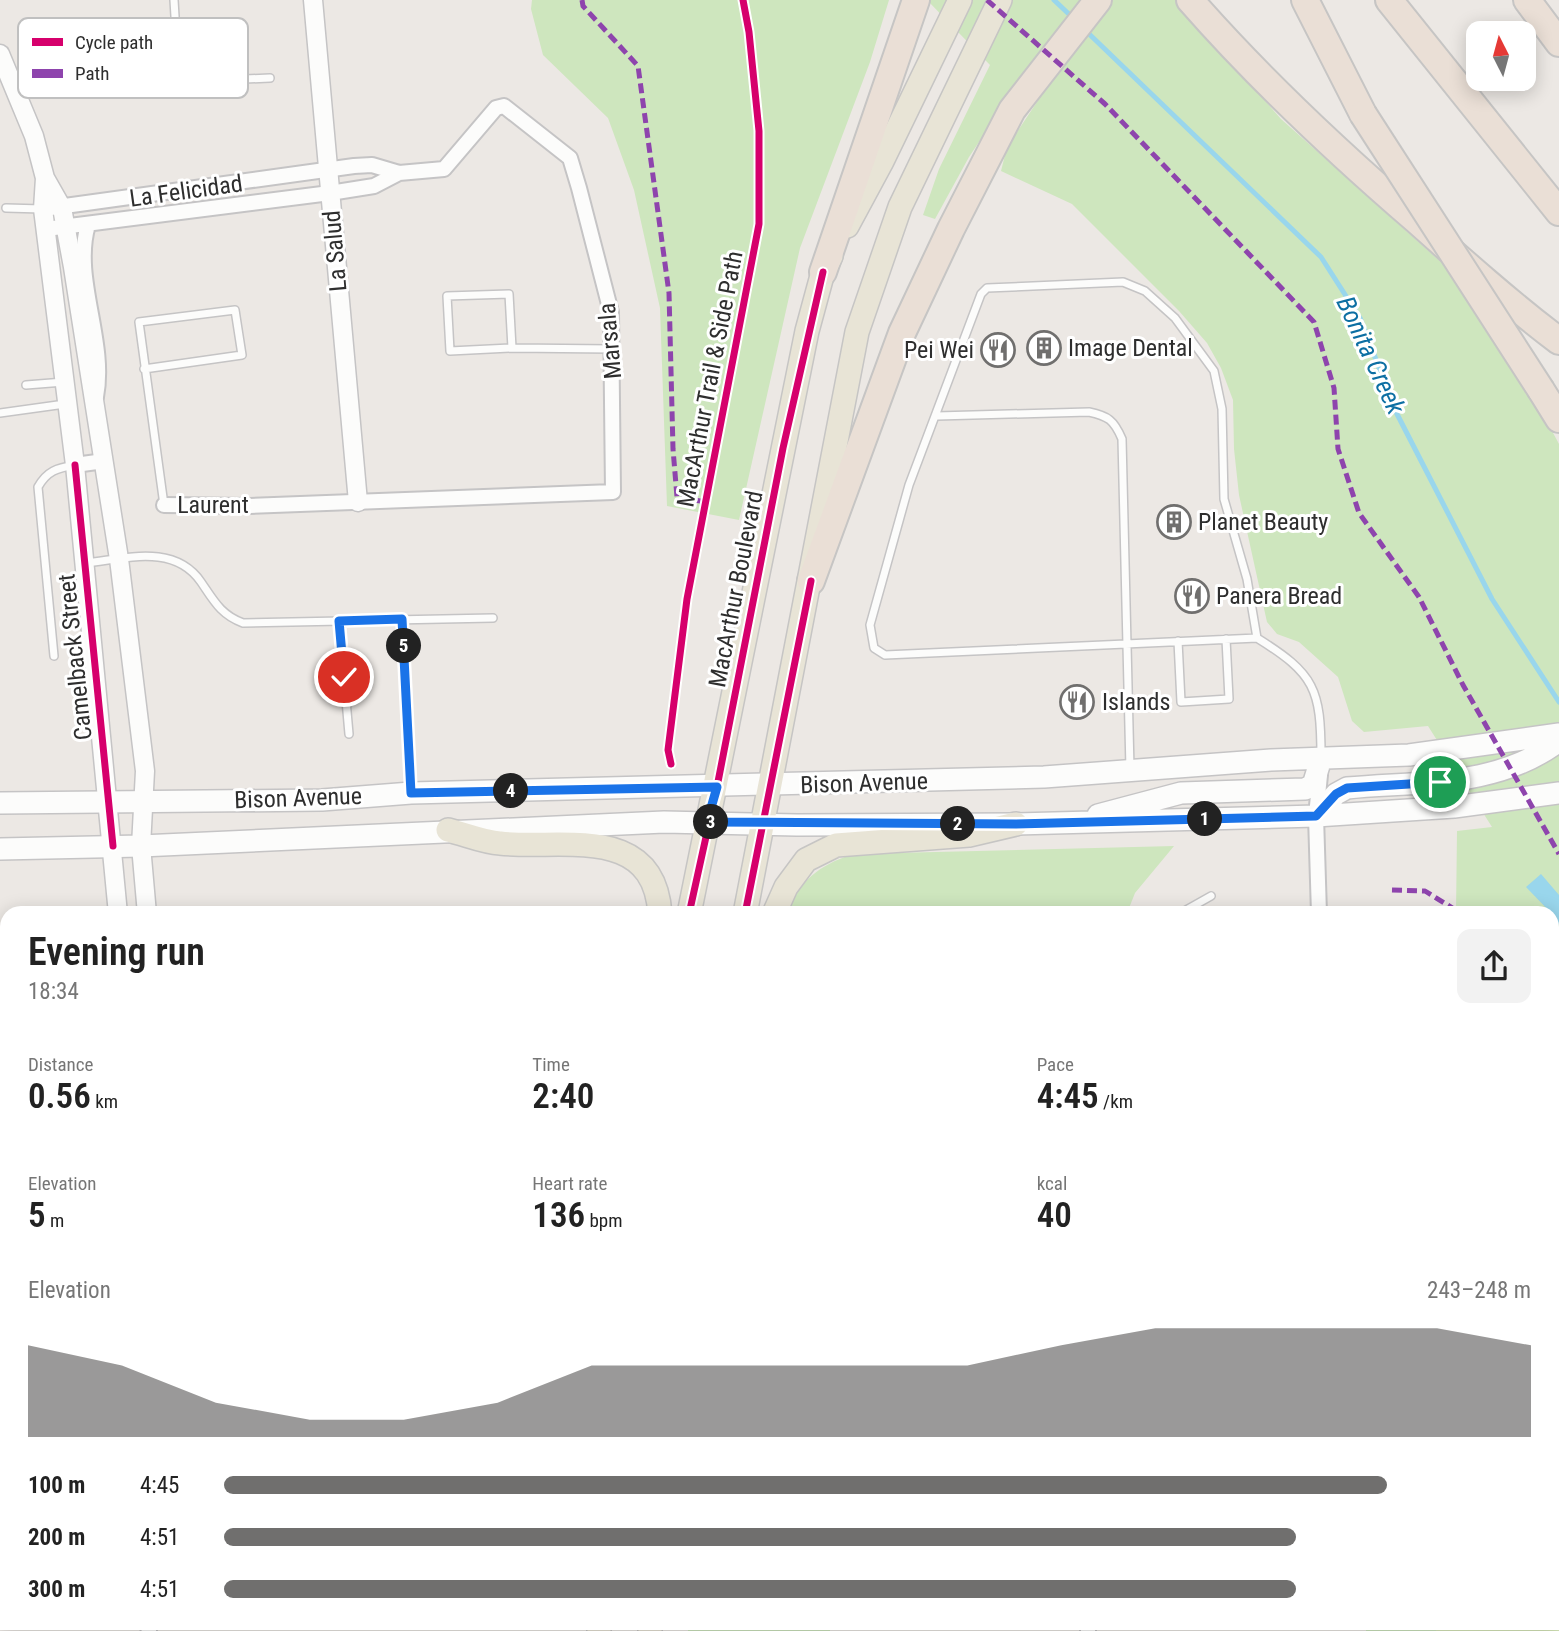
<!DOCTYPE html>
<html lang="en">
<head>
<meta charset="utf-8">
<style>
  :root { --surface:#fff; --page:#f2f2f2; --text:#222; --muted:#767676; --accent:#706f6e }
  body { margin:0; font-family:"Roboto Condensed",sans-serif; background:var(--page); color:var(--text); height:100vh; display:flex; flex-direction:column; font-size:26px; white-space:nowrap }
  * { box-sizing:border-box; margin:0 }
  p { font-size:23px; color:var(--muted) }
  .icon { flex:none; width:38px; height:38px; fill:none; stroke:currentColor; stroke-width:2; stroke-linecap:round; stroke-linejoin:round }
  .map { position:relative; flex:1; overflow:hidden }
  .side { position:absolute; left:0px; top:906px; width:1559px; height:724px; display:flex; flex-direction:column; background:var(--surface); border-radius:21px 21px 0 0; box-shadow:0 4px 18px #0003 }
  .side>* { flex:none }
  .needle { width:46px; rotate:354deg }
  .fabs { position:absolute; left:1466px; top:21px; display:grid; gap:14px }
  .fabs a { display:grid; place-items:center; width:70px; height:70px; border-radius:14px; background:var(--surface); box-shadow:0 4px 18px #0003; font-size:35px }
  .pin { position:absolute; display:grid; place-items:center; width:60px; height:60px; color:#fff; margin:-30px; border:4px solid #fff; border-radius:50%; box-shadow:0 2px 7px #0007 }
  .km { position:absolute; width:35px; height:35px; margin:-18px; border-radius:50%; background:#222; color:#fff; font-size:19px; line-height:35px; text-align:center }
  .round { display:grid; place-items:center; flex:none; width:74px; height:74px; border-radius:14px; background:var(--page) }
  .overview { display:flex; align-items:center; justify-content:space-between; height:119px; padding:0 28px }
  h1 { font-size:38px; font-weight:600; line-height:52px }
  .stats { display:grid; grid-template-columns:repeat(3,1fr); gap:10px; height:119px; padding:7px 28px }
  .stats div { display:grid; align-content:center }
  .stats b { font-size:35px; font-weight:600 }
  .stats small { font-size:19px; font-weight:400 }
  .stats p { font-size:19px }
  .chart { height:196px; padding:14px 28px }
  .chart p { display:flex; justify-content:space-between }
  .chart svg { width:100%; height:126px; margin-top:7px; fill:var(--accent); opacity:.7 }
  ul { padding:0 28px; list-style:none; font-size:23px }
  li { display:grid; grid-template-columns:112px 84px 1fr; align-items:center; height:52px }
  li i { height:18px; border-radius:9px; background:var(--accent) }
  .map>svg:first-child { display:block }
</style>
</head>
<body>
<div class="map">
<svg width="1559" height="1631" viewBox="0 0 1559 1631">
  <rect width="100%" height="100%" fill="#ece8e4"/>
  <path fill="#cee6be" d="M532 0H889L870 62 800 248 739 520 667 506 660 308 634 190 608 118 543 55 531 9Z
    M927 0H1177L1281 119 1451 271 1530 390 1559 444V1072L1552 1056V914L1456 913 1457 831 1492 827 1428 726 1364 732 1352 721 1338 677 1299 642 1277 634 1267 622 1239 495 1234 449 1233 400 1221 368 1207 343 1179 311 1072 204 1001 171 1007 147 1039 99 1017 85 969 157 935 219 923 215 939 169 990 65Z
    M1174 846 1135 893 1127 913 784 914C802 880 817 866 853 854Z
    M1559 1138V1631H1366V1624H1552V1139Z
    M688 1624H830V1631H688Z"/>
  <path fill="#d9eabb" d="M1552 1315H1559V1631H1436V1624H1552Z"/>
  <path fill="#99d6ec" d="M1541 874 1559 895V925L1552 914 1526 887Z"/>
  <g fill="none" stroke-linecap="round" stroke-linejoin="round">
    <path stroke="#99d6ec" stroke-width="5" d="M1054 0 1073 18
      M1085 30 1321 257 1360 318 1396 412 1492 599 1559 702"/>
    <g stroke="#c5c4c5" stroke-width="10">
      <path id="service" d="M174 0 179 82
        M176 33 96 37 104 85 270 78
        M6 208 42 209
        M512 348 509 294 447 296 450 351 512 348 612 349
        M144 369 242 355 235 310 139 322 164 505
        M26 385 64 382
        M0 413 65 404
        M937 416 1089 412C1108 416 1114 420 1122 439L1130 769
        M85 563C125 559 174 543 201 582 214 601 221 615 243 623L493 618
        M402 619 411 790
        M339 621 349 734
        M1257 638 885 655 874 648 870 625 909 485 981 294 987 288 1123 282 1145 291 1175 318 1214 371 1222 409 1224 499 1247 579 1257 638C1315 674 1321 689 1321 757
        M1178 641 1181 702 1229 699 1226 639
        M54 656 38 487C47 471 57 468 75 465
        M1179 914 1211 896"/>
    </g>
    <g stroke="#c5c4c5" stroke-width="18">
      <path id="minor" d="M43 209 354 166 372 165 399 173 444 169 496 108 504 106 570 158 579 188 611 312 613 492 250 506 164 505
        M88 225C72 278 107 340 96 397
        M46 229 330 193 374 186 399 173
        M75 465 104 461
        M1319 914 1316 816 1320 775
        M0 1304 6 1360 0 1391
        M147 1624 149 1631
        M1088 1624V1631"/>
    </g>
    <g stroke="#c5c4c5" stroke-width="21">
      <path id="tertiary" d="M313 0 358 502
        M0 54 34 136 45 178 62 208 73 267 119 559 145 771 141 846 147 914
        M45 178 43 209 75 465 118 914"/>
    </g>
    <g stroke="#c5c4c5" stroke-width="24">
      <path id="secondary" d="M0 803 322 800 411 793 1044 777 1271 760 1409 755 1559 734
        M1098 815 1181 793 1305 789 1313 785 1321 759
        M1316 816 1336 794 1347 788C1420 781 1497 788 1559 741
        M0 849 141 846 664 822 797 825 1016 824 1316 816 1454 807 1559 793"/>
    </g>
    <g stroke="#c6c5c4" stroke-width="26">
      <path id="primary" d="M847 226 882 161 960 0
        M448 830C465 834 483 842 500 843 560 850 654 822 660 914
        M689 914 807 331 823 272 831 256
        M745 914 857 332 900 207 1000 0
        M774 914 786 887 806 860 836 845 969 835 1016 824
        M599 1631V1624
        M650 1631V1624"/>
    </g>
    <g stroke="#c6c5c4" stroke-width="30">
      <path id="motorway" d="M1190 0C1260 80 1336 151 1416 220 1463 262 1509 303 1559 341
        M1305 0 1363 114
        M1389 0 1559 212
        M1527 0 1559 43
        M823 272 916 0
        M1541 390 1559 419
        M811 581 902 333 951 229 1012 110 1098 0"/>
    </g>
    <use href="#service" stroke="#fcfcfb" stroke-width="7"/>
    <use href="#minor" stroke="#fcfcfb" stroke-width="14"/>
    <use href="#tertiary" stroke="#fcfcfb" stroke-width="18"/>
    <use href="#secondary" stroke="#fcfcfb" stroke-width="21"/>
    <use href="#primary" stroke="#e8e4d6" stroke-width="23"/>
    <use href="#motorway" stroke="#eadfd6" stroke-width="26"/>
    <g stroke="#c6c5c4" stroke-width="30" stroke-linecap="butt">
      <path id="motorway-bridge" d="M1363 114 1541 390"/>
    </g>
    <use href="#motorway-bridge" stroke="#eadfd6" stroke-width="26"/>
    <path stroke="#8e44ad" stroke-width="5" stroke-dasharray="10 5" stroke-linecap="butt" d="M582 0 583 6 638 66 669 293 673 449 677 497 706 502
      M987 0 1105 104 1314 322 1334 388 1338 449 1359 513 1419 597 1463 685 1559 854
      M1392 890 1425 891 1462 914
      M1552 969 1559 973"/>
    <g stroke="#fff" stroke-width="11">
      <path id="cycleway" d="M75 465 113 846
        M671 764 668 750 687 599 759 224V131L749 32 743 0
        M689 914 717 787 783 448 823 272
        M745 914 811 581"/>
    </g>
    <use href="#cycleway" stroke="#d6006c" stroke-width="7"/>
  </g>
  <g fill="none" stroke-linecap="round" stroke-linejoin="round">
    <g stroke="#fff" stroke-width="14">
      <path id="route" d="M344 677 339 621 402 619 411 793 717 787 707 822 1016 824 1316 816 1336 794 1347 788 1440 782"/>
    </g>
    <use href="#route" stroke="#1a73e8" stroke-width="9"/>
  </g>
  <defs>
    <g id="building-ring" transform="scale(1.75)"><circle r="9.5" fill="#fff" stroke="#706f6e" stroke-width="1.5"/><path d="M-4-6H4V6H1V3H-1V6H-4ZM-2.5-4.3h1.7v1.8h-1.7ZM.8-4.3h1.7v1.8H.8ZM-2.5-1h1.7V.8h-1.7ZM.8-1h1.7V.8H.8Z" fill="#706f6e"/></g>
    <g id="restaurant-ring" transform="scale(1.75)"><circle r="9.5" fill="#fff" stroke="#706f6e" stroke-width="1.5"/><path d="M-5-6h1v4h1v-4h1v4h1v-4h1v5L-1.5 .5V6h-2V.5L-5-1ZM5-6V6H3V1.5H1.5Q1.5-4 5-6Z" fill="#706f6e"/></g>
  </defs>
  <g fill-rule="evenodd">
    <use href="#building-ring" x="1044" y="348"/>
    <use href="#restaurant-ring" x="998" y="350"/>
    <use href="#building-ring" x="1174" y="522"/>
    <use href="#restaurant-ring" x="1192" y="596"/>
    <use href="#restaurant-ring" x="1077" y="702"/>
  </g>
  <g text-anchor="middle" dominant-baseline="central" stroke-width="6" stroke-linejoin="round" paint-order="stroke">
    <g font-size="24" fill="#2e2e2e" stroke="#fff">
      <text transform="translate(186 191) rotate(-8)">La Felicidad</text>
      <text transform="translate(335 251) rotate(-95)">La Salud</text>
      <text transform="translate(610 341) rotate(-95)">Marsala</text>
      <text transform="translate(710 379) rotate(-79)">MacArthur Trail &amp; Side Path</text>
      <text x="213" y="505">Laurent</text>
      <text transform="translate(736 589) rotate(-79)">MacArthur Boulevard</text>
      <text transform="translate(75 657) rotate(-96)">Camelback Street</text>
      <text transform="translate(864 783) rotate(-2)">Bison Avenue</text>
      <text transform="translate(298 798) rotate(-2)">Bison Avenue</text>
    </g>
    <g font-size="24" fill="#2e2e2e" stroke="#fff" text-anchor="start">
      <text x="1068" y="348">Image Dental</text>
      <text x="974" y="350" text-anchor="end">Pei Wei</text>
      <text x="1198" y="522">Planet Beauty</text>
      <text x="1216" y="596">Panera Bread</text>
      <text x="1102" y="702">Islands</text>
    </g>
    <g font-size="26" font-style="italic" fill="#0d6fa3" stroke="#fff">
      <text transform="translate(1371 355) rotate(65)">Bonita Creek</text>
    </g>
  </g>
  <rect x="18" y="18" width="230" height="80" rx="10" fill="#fff" stroke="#c0c0c0" stroke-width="2"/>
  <rect x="32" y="38" width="31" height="8" fill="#d6006c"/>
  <rect x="32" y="69" width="31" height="9" fill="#8e44ad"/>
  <g font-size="19" fill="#2e2e2e">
    <text x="75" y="49">Cycle path</text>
    <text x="75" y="80">Path</text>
  </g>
</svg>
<div class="fabs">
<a><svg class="needle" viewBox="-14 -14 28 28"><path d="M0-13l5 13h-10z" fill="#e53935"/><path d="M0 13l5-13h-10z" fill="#767676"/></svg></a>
</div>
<div class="pin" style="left:1440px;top:782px;background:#1e9e55"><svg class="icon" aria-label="arrive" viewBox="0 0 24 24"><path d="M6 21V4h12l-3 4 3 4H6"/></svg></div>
<div class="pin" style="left:344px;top:677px;background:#d93025"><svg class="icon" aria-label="check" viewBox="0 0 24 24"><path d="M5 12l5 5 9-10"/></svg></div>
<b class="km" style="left:1205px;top:819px">1</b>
<b class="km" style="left:958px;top:824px">2</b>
<b class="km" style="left:711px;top:822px">3</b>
<b class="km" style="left:511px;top:791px">4</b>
<b class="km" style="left:404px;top:646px">5</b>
<section class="side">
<div class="overview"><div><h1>Evening run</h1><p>18:34</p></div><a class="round"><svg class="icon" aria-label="share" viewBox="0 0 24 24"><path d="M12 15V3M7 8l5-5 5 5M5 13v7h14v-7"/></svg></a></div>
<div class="stats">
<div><p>Distance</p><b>0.56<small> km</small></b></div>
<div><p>Time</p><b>2:40</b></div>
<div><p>Pace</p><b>4:45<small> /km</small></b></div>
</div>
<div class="stats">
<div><p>Elevation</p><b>5<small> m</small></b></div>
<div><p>Heart rate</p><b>136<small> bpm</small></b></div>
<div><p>kcal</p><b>40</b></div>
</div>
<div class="chart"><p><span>Elevation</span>243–248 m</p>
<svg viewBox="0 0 160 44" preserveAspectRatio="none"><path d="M0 44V12L10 19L20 32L30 38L40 38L50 32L60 19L70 19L80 19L90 19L100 19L110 12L120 6L130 6L140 6L150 6L160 12V44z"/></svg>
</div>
<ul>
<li><b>100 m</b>4:45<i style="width:89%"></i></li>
<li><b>200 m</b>4:51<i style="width:82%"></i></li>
<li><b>300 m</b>4:51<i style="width:82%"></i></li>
</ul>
</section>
</div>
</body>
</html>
